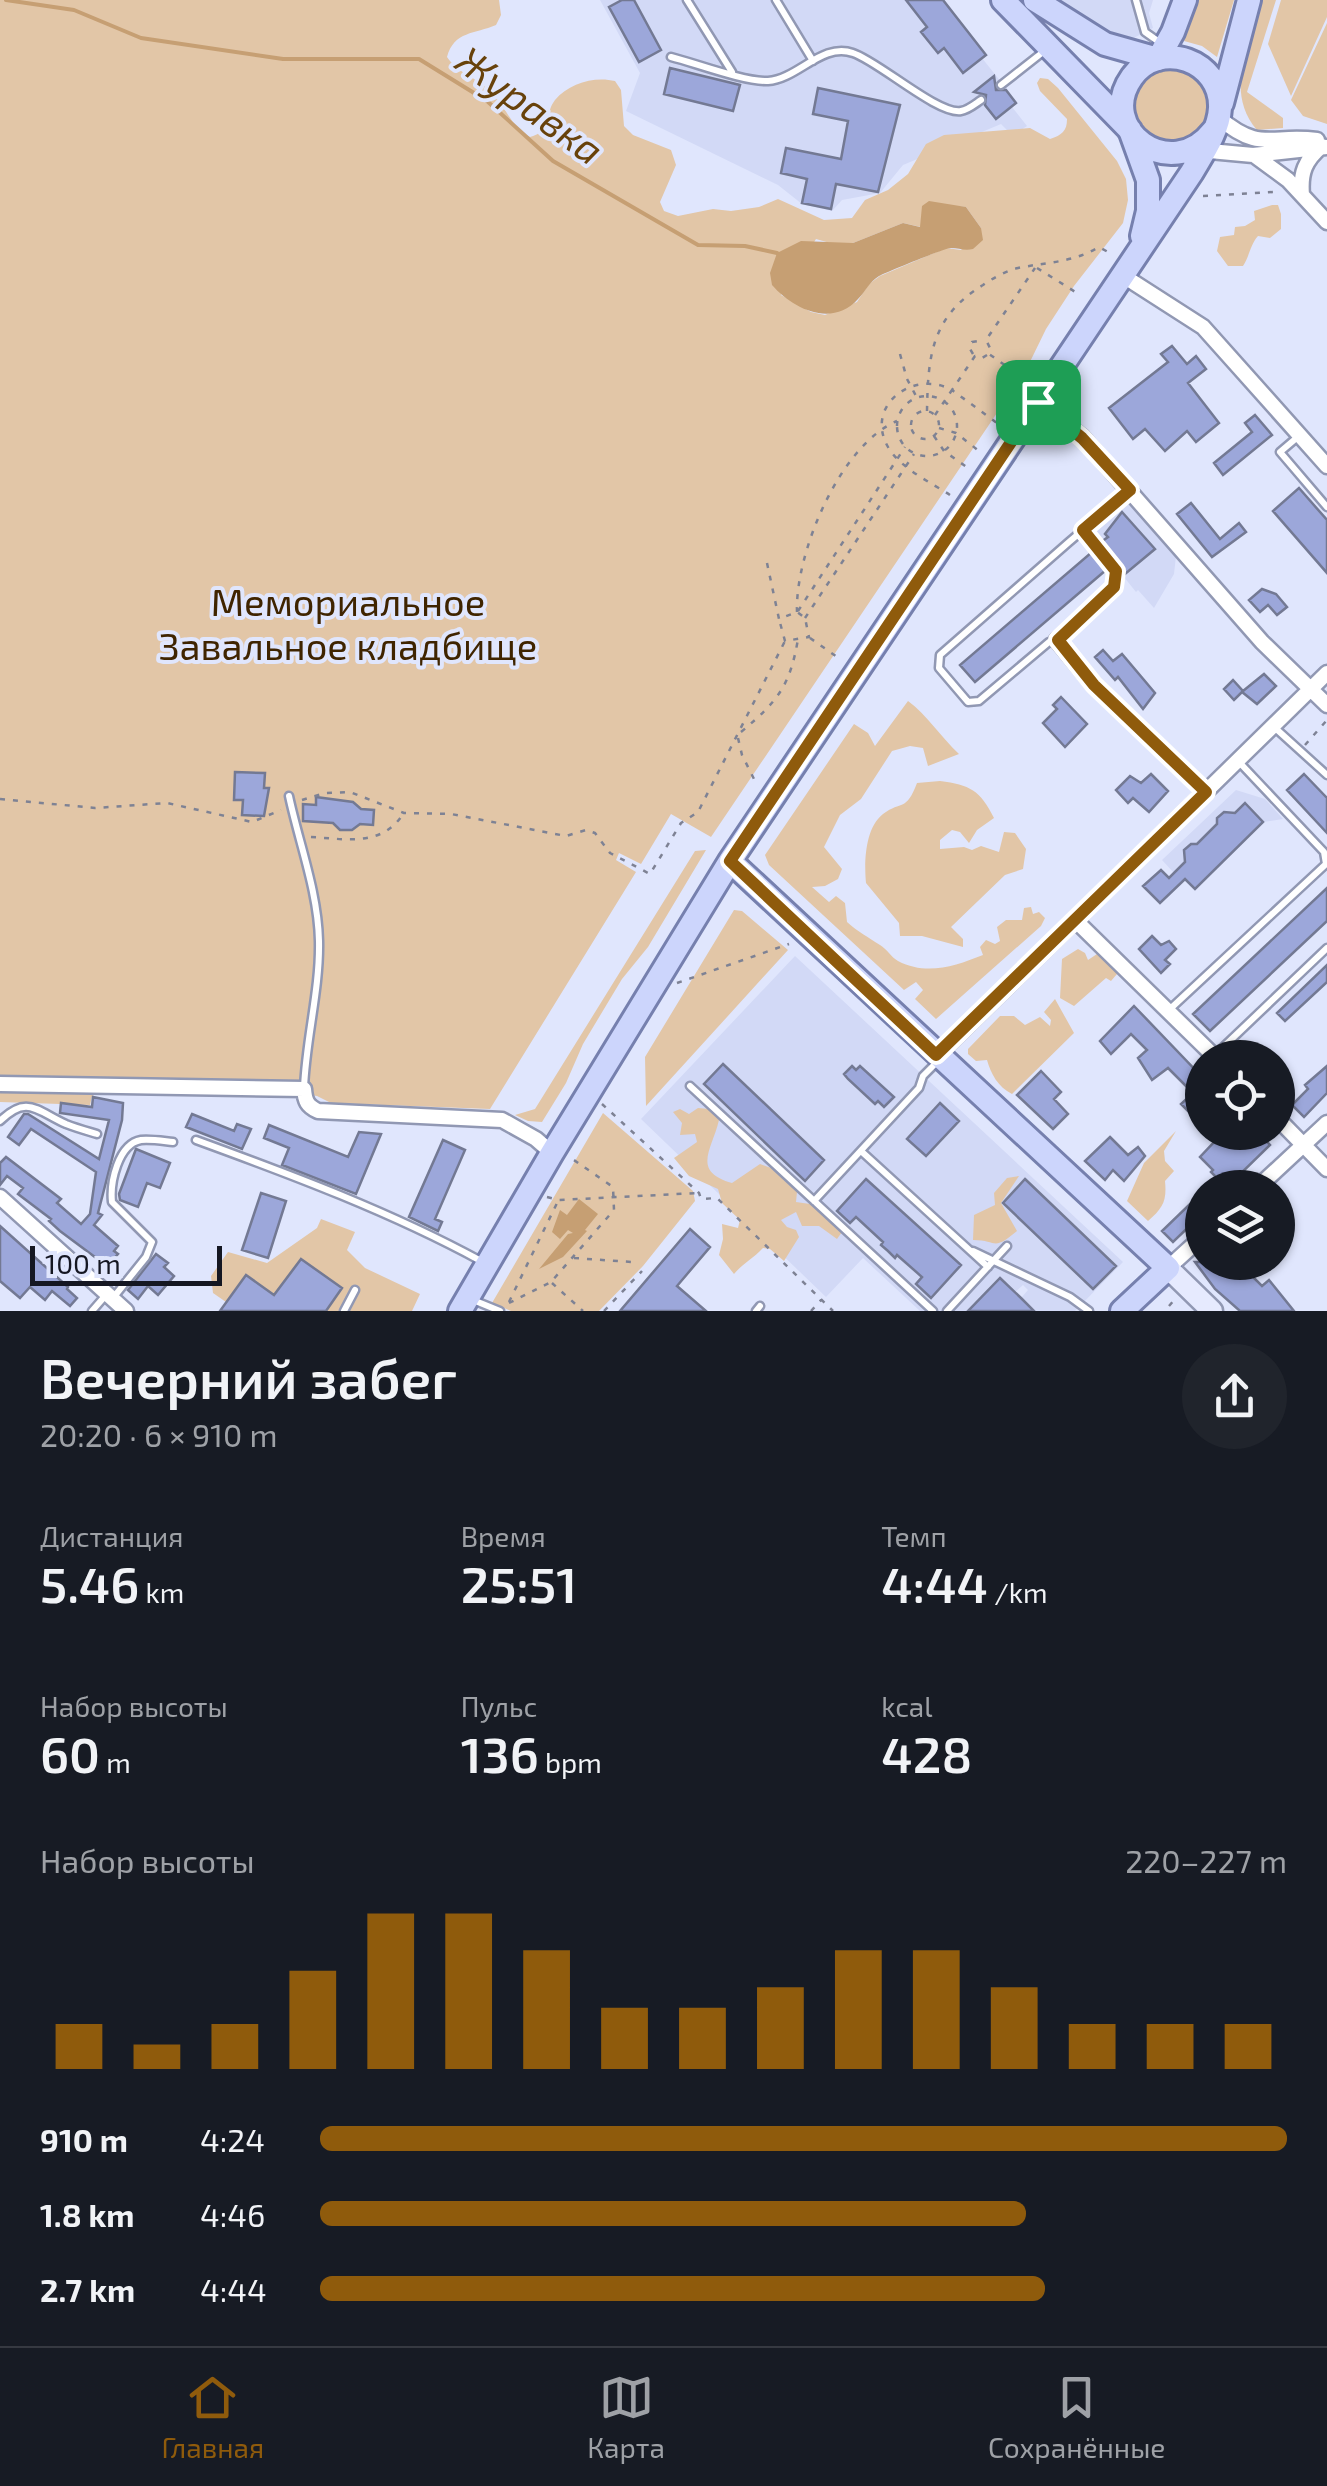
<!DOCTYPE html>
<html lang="ru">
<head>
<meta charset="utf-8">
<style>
  :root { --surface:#171b24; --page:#20242c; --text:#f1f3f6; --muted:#9ea1a6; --line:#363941; --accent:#8f5b0c }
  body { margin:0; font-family:"Exo 2",sans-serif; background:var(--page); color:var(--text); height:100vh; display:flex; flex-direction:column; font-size:38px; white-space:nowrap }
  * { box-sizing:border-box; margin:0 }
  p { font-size:32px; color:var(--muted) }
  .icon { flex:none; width:55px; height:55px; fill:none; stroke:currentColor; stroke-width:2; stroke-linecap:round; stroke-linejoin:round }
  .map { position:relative; height:1311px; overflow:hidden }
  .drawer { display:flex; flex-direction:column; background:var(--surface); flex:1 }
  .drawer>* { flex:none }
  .fabs { position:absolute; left:1185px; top:1040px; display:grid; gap:20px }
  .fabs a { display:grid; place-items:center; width:110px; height:110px; border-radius:50%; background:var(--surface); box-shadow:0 2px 8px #0004; font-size:50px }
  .scale { position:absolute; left:30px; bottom:25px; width:192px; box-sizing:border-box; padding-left:10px; border:5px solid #151722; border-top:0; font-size:28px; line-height:35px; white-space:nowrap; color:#151722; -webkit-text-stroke:8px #e0e6fd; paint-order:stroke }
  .pin { position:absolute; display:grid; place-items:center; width:85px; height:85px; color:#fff; margin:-42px; border-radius:20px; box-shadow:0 5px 15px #0006 }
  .round { display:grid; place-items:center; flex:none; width:105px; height:105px; border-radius:52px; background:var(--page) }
  .overview { display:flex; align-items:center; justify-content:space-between; height:170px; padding:0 40px }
  h1 { font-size:55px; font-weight:600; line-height:75px }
  .figures { display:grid; grid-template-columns:repeat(3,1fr); gap:15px; height:170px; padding:10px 40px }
  .figures div { display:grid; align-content:center }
  .figures b { font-size:50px; font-weight:600 }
  .figures small { font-size:28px; font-weight:400 }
  .figures p { font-size:28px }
  .chart { height:280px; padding:20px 40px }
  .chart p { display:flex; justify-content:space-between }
  .chart svg { width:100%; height:180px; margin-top:10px; stroke:var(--accent); stroke-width:6 }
  ul { padding:0 40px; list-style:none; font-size:32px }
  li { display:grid; grid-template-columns:160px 120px 1fr; align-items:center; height:75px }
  li i { height:25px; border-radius:12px; background:var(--accent) }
  .tab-bar { display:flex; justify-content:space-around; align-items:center; height:140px; border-top:2px solid var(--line); background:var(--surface); font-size:28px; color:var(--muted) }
  .tab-bar a { display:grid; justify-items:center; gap:5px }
  .tab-bar .selected { color:var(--accent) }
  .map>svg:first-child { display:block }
</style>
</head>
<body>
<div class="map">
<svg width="1327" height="1311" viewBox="0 0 1327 1311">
  <rect width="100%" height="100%" fill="#e0e6fd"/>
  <path fill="#d2d9f6" d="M600 0H943L986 55 982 58 1017 102 1012 107 1027 126 1021 130H1007L1001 124 903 165 880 193 842 200 832 211 802 204 778 185 626 111 640 73Z
    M1058 0H1153L1149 13 1153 28 1124 43 1076 15Z
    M1126 499 1176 556 1174 574 1154 608 1138 590 1136 592 1088 532Z
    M1236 790 1265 799 1283 819 1263 822 1245 804 1233 815 1224 812 1217 818V824L1197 844H1191L1184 850 1188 859 1174 873 1162 860Z
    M795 956 1123 1262 1075 1311H1034L1021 1298 1028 1290 1023 1285 1015 1292 1000 1278 968 1311H920L863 1258 826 1297 641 1119Z"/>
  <path fill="#e2c6a7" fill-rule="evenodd" d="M0 0H499L501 15 496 25C475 34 454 31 447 57 458 74 479 78 492 93 507 108 510 126 530 137 553 131 544 114 555 100 569 83 595 76 615 81L621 90 624 126 633 135 671 150 676 165 660 202 664 211 678 216 713 209 731 211 759 207 778 199 824 220 852 218 865 200 888 190 908 174 926 144 944 135 1030 128 1050 139C1062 135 1067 131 1067 119L1040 91 1037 83 1040 78 1048 79 1058 88 1117 161 1126 179 1128 200 1123 223 1074 286 1046 329 1026 370 711 837 671 814 641 864 619 853 616 860 636 872 490 1109 331 1103 317 1096 291 1092H101L92 1096 90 1105 0 1102ZM936 205 966 207 981 228 961 250 946 248 880 276 869 284 857 302 825 315 811 312 781 295 816 239 837 245 853 243 903 223 921 227Z
    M1196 0H1234L1217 57 1202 46 1184 41Z
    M1261 0H1276L1247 92 1283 118V128L1257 130C1224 92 1249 43 1261 0Z
    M1281 0H1327V17L1291 96 1268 44Z
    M1327 23V124L1303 116 1291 100Z
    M1167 67 1190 71 1203 82 1211 104 1205 127 1182 144 1148 138C1126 104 1127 85 1167 67Z
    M1272 205H1278L1281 214V229L1270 238 1258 236C1250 245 1250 255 1243 266H1228L1217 251 1220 237 1234 235 1235 227 1245 226 1255 220 1254 211Z
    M908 701C927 715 941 737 959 754L928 766 923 748 910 746 892 751 861 799 840 815 824 847 842 869 838 879 825 886 812 887 829 902 836 896 845 903 847 922C858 932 868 937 880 945 887 949 891 957 898 961 927 976 955 966 983 955L980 947 986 940 995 944 1000 941 997 927 1006 920H1022L1024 908 1031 907 1033 914 1039 912 1045 918 1041 926 936 1019 915 999 923 990 916 982 904 990 769 865 765 855 854 724 868 733 875 746Z
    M940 781C970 785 980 790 994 818L977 830 969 843 960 832 952 830 940 840V849L964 847 972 850 981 846 999 852 1004 832 1015 833 1026 849 1023 869 1005 875 951 927 963 939V947L922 936H900L899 923 866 883C864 862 865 828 883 814 902 800 906 812 917 783Z
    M706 850 648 947 622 979 583 1044 566 1083 542 1122 528 1121 515 1115 535 1109 695 851Z
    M734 910 742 911 788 950 646 1106 645 1057Z
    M1078 949 1085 953 1088 960 1097 954 1116 966 1117 974 1111 981 1106 978 1074 1006 1060 998 1062 959Z
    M1055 999 1074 1033 1012 1094C998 1087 991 1074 987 1060L976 1061 968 1054V1049L1000 1016H1014L1025 1025 1040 1017 1050 1026 1051 1020 1044 1012Z
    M698 1108 709 1109 719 1120C712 1150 691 1171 732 1183L760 1164 771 1168 797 1192 796 1202 810 1204 842 1232 837 1239 819 1226H802L796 1212 781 1220 787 1227 796 1230 799 1237 784 1261 770 1249 763 1248C753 1259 743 1263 734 1274L719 1255 723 1239 722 1224 738 1228 740 1220 722 1203 718 1189 689 1176 674 1158 697 1142 695 1134 680 1135 682 1123 673 1112 680 1109 689 1114Z
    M603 1113 693 1191 695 1201 643 1266 599 1311H511L492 1303Z
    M1176 1131 1164 1151 1165 1161 1174 1171 1165 1181C1167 1201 1163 1208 1148 1221L1127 1201 1144 1163Z
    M1019 1176 1001 1203 1017 1231C992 1252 998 1240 973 1240L974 1215 995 1205 994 1193 1007 1178Z
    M321 1219 355 1232 347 1250 365 1268 420 1294 412 1311H239L213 1293 211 1276 228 1252 267 1263 317 1228Z"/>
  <path fill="#c69f73" d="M929 201 966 207 981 228 983 240 973 249C964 251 959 248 951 248 945 248 887 272 879 276 869 282 866 291 858 299 832 328 793 309 772 285L770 273 777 253 801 241 853 243 903 223 920 227 922 206Z
    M579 1199 598 1214 585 1230 587 1231 563 1257 539 1269 568 1234 573 1233 568 1230 560 1239 552 1232 560 1210 567 1215Z"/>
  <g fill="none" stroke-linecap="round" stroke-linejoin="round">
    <path stroke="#c69f73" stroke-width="4" d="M6 0 74 10 141 38 283 59H419L487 101 553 161 698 245 745 246 777 253"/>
  </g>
  <path fill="#9ca7da" stroke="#737993" stroke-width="2.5" d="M622 0H634L661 50 639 62 609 7Z
    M906 0H943L986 55 963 73 944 48 938 53 921 32 927 27Z
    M670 68 740 85 733 111 664 94Z
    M994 76 996 90H1006L1016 103 996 119 985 105 986 95 974 92Z
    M818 88 900 105 878 192 836 184 831 209 802 203 807 179 781 173 786 148 841 159 848 121 813 114Z
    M1172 346 1187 364 1196 356 1206 369 1188 383 1219 423 1196 442 1187 431 1165 451 1145 429 1133 439 1109 408 1168 362 1161 354Z
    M1255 415 1272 435 1223 475 1214 463 1252 432 1245 423Z
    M1299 488 1327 520V573L1273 511Z
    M1191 503 1220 539 1239 523 1246 532 1212 557 1177 514Z
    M1122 512 1155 549 1125 574 1101 542 1108 537 1105 534Z
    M1092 552 1106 570 975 682 960 665Z
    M1262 589 1276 594 1287 607 1277 615 1268 605 1260 612 1249 600Z
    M1103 650 1113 661 1122 654 1155 693 1143 709 1118 677 1115 680 1095 657Z
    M1264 674 1276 686 1257 704 1242 692 1234 700 1224 689 1233 680 1243 691Z
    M1061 697 1087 724 1065 747 1043 723 1057 709 1053 705Z
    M235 772 265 773 264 788H269L264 816 242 815 243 800H234Z
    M1151 774 1168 791 1149 812 1133 798 1128 803 1116 790 1130 776 1141 783Z
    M1304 774 1327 798V833L1287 790Z
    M316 797 353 802 361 809 374 810 373 825 360 824 352 830H340L333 823 303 821V804L316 805Z
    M1245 803 1263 822 1195 889 1185 879 1160 903 1143 886 1161 870 1169 878 1185 862 1184 850 1191 844H1197L1217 824V818L1224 812 1235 813Z
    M1327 888V921L1210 1031 1193 1014Z
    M1152 936 1161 945 1169 941 1176 949 1165 960 1170 964 1161 973 1139 949Z
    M1327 965V982L1285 1021 1277 1013Z
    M1134 1006 1202 1077V1111L1195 1118 1181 1104 1193 1093 1168 1068 1152 1080 1138 1058 1147 1050 1131 1034 1111 1054 1100 1041Z
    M723 1064 824 1160 805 1181 704 1084Z
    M852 1066 856 1070 860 1066 894 1097 884 1107 878 1101 875 1104 848 1079 844 1074Z
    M1327 1066V1093L1304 1117 1292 1105 1308 1089 1305 1085Z
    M1041 1071 1061 1092 1054 1099 1068 1114 1053 1129 1017 1095Z
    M93 1097 123 1103 122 1120 98 1213 102 1215 94 1225 118 1246 114 1251 118 1254 107 1266 60 1231 49 1221 51 1219 18 1194 23 1188 7 1176 0 1185V1163L6 1157 61 1199 57 1203 81 1224 90 1214 96 1172 31 1129 19 1145 8 1137 24 1114H28L99 1159 109 1120 60 1113 61 1103 92 1107Z
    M940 1103 959 1121 926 1156 907 1139Z
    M192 1114 234 1131 237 1124 251 1129 242 1149 186 1127Z
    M269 1125 348 1157 359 1132 381 1134 356 1194 282 1165 289 1148 264 1138Z
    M1249 1132H1258L1270 1145 1226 1188H1219L1213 1182 1217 1178 1211 1172 1213 1170 1200 1157 1218 1138 1222 1143 1227 1138 1235 1146Z
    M1110 1137 1128 1155 1138 1147 1145 1156 1124 1181 1113 1170 1105 1180 1085 1161Z
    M443 1140 465 1150 435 1219 442 1222 438 1231 409 1217Z
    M136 1149 170 1163 160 1188 147 1183 138 1207 120 1200 119 1194Z
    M866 1179 961 1265 931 1298 916 1284 922 1277 897 1255 895 1258 888 1251 881 1245 883 1242 856 1217 850 1223 837 1211Z
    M1025 1179 1116 1266 1093 1289 1003 1203Z
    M261 1193 286 1201 268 1258 242 1250Z
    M1190 1204 1201 1215 1173 1242 1162 1231Z
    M0 1226 68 1287 67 1289 77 1298 70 1306 52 1291 45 1300 30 1287 20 1298 0 1281Z
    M690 1229 710 1247 677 1286 706 1311H620Z
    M156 1254 168 1263 164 1267 174 1276 158 1295 148 1286 138 1299 128 1290Z
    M301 1259 342 1288 326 1311H220L246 1275 274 1295Z
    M1195 1262H1211L1227 1277 1242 1266 1262 1286 1269 1280 1294 1311H1240L1215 1289Z
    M1000 1278 1021 1298 1034 1311H968Z"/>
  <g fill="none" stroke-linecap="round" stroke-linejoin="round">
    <g stroke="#9198b3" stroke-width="11">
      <path id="lane" d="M687 0 732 72
        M776 0 813 61
        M1136 0 1145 32 1162 44
        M671 57C695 63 745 82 768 81 798 79 822 42 853 53 878 61 938 115 961 111 968 110 975 104 981 100
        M1001 85 1043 52
        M1300 435 1280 452 1327 507
        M1083 531 1116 571 1114 587 1057 640 1049 642 979 701 968 702 939 668 940 655 1069 542 1130 490
        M1273 726 1327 775
        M289 796C299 843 318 892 319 941 320 990 306 1038 304 1088
        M1169 1010 1326 864 1324 852 1239 762
        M1216 1054 1327 948
        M690 1086 933 1311
        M0 1121C27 1094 37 1111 66 1124 76 1128 87 1131 97 1134
        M196 1140C292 1175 391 1212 481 1261
        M861 1151 988 1267
        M814 1201 919 1088 923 1076 938 1061
        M973 1251 1070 1297 1089 1311
        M113 1298 146 1257 152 1242 112 1202C110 1183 118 1144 141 1140 151 1139 163 1141 173 1142
        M473 1300 500 1311
        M92 1311 106 1295
        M344 1311 355 1290
        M756 1311 760 1306
        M947 1311 1007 1246"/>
    </g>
    <g stroke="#9198b3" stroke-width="19">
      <path id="street" d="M1219 118C1261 153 1270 134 1317 140
        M1199 150 1253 155 1327 147
        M1254 155 1288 180 1327 222
        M1302 195C1300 173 1305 160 1322 146
        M1122 275 1203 327 1327 466
        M1037 402 1082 437 1262 642 1327 705
        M1057 640 1094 685 1206 792
        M1075 920 1216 1058
        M937 1055 1327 673
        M0 1084 304 1089C305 1101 307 1106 318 1111L502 1120 536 1139 552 1153
        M1278 1119 1327 1169
        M1257 1188 1327 1123
        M0 1197 126 1311
        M1168 1268 1202 1237"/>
    </g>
    <g stroke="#9198b3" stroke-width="25">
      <path id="secondary" d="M1168 1268 1212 1311"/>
    </g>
    <g stroke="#7680ae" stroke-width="28">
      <path id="primary" d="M1003 0 1130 130 1148 180V211L1142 236
        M1035 0 1105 44 1158 59 1173 32 1185 0
        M1222 103 1249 0
        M730 861 1168 1268 1122 1311
        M460 1311 552 1153 730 861 1192 172C1203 153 1219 130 1220 108 1222 61 1160 38 1132 77 1095 129 1171 185 1213 131"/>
    </g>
    <path stroke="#7e8294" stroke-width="2.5" stroke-dasharray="5 8" stroke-linecap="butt" d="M1203 196 1273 192
      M1037 268 1077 293
      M900 354 907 379 916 396
      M973 354 970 349 972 342 984 340
      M987 355 982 358 975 356 952 390 997 423
      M1026 380 989 354 990 348 986 340 1035 268
      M897 426a30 30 0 1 1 60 0a30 30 0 1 1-60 0Z
      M927 411C928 356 931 317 983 285 993 278 1006 271 1018 268 1047 262 1072 263 1099 247L1108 252
      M911 425a14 14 0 1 1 28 0a14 14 0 1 1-28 0Z
      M935 415 952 390C914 369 864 405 888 447 900 468 930 482 950 495
      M939 428 956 433 979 451
      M934 436 944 451 968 468
      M767 563 779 619 797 612 805 618 809 637 785 641 779 619
      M798 611 905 447
      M797 612C795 553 840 445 897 421
      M805 618 914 454
      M810 638 840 659
      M741 732C778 701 790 686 798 639
      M738 738 742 755 756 783
      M1305 745 1327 720
      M0 799 95 808 167 803 252 822 281 810
      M302 800 325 793 350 792 404 813 451 814 566 836 586 830 595 833 610 853 650 874 681 823 698 812 785 641
      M311 837C346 839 382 847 403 814
      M677 983 789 944
      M602 1104 699 1193 701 1199 717 1198 833 1311
      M547 1197 559 1200 698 1193
      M574 1258 632 1262
      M552 1283 583 1311
      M509 1302 558 1201
      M509 1303 551 1282 614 1210 613 1187 571 1158
      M1169 1306 1175 1299
      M604 1311 642 1271
      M811 1311 821 1300"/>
    <use href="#lane" stroke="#fff" stroke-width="6"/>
    <use href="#street" stroke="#fff" stroke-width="14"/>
    <use href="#secondary" stroke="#e6eafe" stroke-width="20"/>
    <use href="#primary" stroke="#ccd5fc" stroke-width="22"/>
  </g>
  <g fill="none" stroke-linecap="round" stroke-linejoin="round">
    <g stroke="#fff" stroke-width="20">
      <path id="route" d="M1038 402 1082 438 1130 490 1083 530 1116 571 1114 587 1058 640 1094 685 1206 792 936 1055 730 861Z"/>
    </g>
    <use href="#route" stroke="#8f5b0c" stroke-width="12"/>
  </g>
  <g text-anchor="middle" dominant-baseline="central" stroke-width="8" stroke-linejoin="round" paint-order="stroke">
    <g font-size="38" fill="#3f2400" stroke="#e0e6fd">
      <text x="348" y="601">Мемориальное<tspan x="348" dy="44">Завальное кладбище</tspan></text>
    </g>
    <g font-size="40" font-style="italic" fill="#68420b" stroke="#e0e6fd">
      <text transform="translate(531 104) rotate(36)">Журавка</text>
    </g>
  </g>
</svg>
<div class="fabs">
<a><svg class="icon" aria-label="locate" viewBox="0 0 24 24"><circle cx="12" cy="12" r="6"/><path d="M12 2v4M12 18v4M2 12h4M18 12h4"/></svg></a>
<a><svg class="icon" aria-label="layers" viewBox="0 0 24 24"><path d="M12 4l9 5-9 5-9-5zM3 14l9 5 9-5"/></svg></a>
</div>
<div class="scale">100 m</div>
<div class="pin" style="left:1038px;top:402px;background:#1e9e55"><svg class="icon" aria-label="arrive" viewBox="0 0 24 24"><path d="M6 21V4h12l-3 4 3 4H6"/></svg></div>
</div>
<section class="drawer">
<div class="overview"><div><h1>Вечерний забег</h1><p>20:20 · 6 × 910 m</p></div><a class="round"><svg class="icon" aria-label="share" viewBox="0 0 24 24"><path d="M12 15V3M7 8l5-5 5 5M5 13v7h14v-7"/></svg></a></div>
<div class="figures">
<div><p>Дистанция</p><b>5.46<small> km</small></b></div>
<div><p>Время</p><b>25:51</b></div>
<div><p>Темп</p><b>4:44<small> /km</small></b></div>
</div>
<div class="figures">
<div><p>Набор высоты</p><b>60<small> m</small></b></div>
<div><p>Пульс</p><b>136<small> bpm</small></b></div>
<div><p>kcal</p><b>428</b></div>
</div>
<div class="chart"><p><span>Набор высоты</span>220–227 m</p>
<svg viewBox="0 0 160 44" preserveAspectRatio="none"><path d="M5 44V33M15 44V38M25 44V33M35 44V20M45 44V6M55 44V6M65 44V15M75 44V29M85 44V29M95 44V24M105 44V15M115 44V15M125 44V24M135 44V33M145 44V33M155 44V33"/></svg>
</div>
<ul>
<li><b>910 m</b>4:24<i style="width:100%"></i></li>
<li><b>1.8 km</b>4:46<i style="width:73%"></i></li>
<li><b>2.7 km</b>4:44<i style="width:75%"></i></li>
</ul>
</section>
<nav class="tab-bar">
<a class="selected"><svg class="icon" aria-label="home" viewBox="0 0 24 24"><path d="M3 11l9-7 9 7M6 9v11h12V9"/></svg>Главная</a>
<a><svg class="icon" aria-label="map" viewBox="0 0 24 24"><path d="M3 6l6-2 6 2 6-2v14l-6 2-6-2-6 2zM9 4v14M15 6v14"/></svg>Карта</a>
<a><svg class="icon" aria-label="saved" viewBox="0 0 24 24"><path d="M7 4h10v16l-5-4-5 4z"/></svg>Сохранённые</a>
</nav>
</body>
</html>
